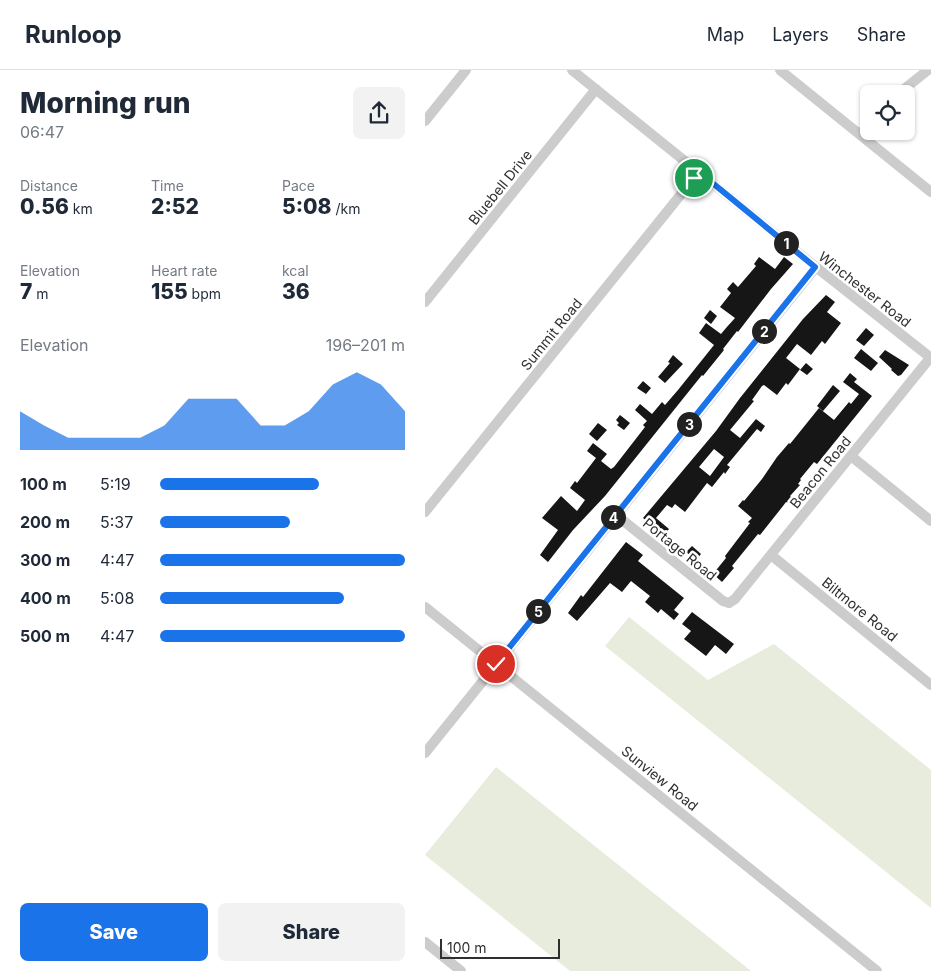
<!DOCTYPE html>
<html lang="en">
<head>
<meta charset="utf-8">
<style>
  :root { --surface:#fff; --page:#f2f2f3; --text:#1f2937; --muted:#747a83; --line:#e0e1e3; --accent:#1a73e8 }
  body { margin:0; font-family:Inter,sans-serif; background:var(--page); color:var(--text); height:100vh; display:flex; flex-direction:column; font-size:19px; white-space:nowrap }
  * { box-sizing:border-box; margin:0 }
  p { font-size:16px; color:var(--muted) }
  .icon { flex:none; width:28px; height:28px; fill:none; stroke:currentColor; stroke-width:2; stroke-linecap:round; stroke-linejoin:round }
  .map { position:relative; flex:1; overflow:hidden }
  .details { display:flex; flex-direction:column; background:var(--surface); width:425px }
  .details>* { flex:none }
  .controls { position:absolute; left:435px; top:15px; display:grid; gap:10px }
  .controls a { display:grid; place-items:center; width:55px; height:55px; border-radius:8px; background:var(--surface); box-shadow:0 1px 4px #0004; font-size:25px }
  .scale { position:absolute; left:15px; bottom:12px; width:120px; box-sizing:border-box; padding-left:5px; border:2px solid #2f2f2f; border-top:0; font-size:14px; line-height:18px; white-space:nowrap; color:#2f2f2f; -webkit-text-stroke:4px #fff; paint-order:stroke }
  .pin { position:absolute; display:grid; place-items:center; width:42px; height:42px; color:#fff; margin:-21px; border:2px solid #fff; border-radius:50%; box-shadow:0 1px 5px #0007 }
  .km { position:absolute; width:25px; height:25px; margin:-12px; border-radius:50%; background:#222; color:#fff; font-size:14px; line-height:25px; text-align:center }
  .round { display:grid; place-items:center; flex:none; width:52px; height:52px; border-radius:8px; background:var(--page) }
  .summary { display:flex; align-items:center; justify-content:space-between; height:85px; padding:0 20px }
  h1 { font-size:28px; font-weight:800; line-height:38px }
  .stats { display:grid; grid-template-columns:repeat(3,1fr); gap:8px; height:85px; padding:5px 20px }
  .stats div { display:grid; align-content:center }
  .stats b { font-size:21px; font-weight:800 }
  .stats small { font-size:14px; font-weight:400 }
  .stats p { font-size:14px }
  .chart { height:140px; padding:10px 20px }
  .chart p { display:flex; justify-content:space-between }
  .chart svg { width:100%; height:90px; margin-top:5px; fill:var(--accent); opacity:.7 }
  .action { display:flex; gap:10px; margin-top:auto; padding:10px 20px }
  .action a { flex:1; height:58px; border-radius:8px; background:var(--accent); color:#fff; font-size:20px; font-weight:800; line-height:58px; text-align:center }
  .action a+a { background:var(--page); color:var(--text) }
  ul { padding:0 20px; list-style:none; font-size:16px }
  li { display:grid; grid-template-columns:80px 60px 1fr; align-items:center; height:38px }
  li i { height:12px; border-radius:6px; background:var(--accent) }
  header { display:flex; align-items:center; gap:30px; box-sizing:border-box; height:70px; padding:0 25px; background:var(--surface); border-bottom:1px solid var(--line) }
  header strong { font-size:24px }
  nav { display:flex; gap:28px; margin-inline-start:auto; font-size:18px }
  main { display:flex; flex:1; min-height:0 }
  .map>svg:first-child { display:block }
</style>
</head>
<body>
<header>
<strong>Runloop</strong>
<nav><a>Map</a><a>Layers</a><a>Share</a></nav>
</header>
<main>
<section class="details">
<div class="summary"><div><h1>Morning run</h1><p>06:47</p></div><a class="round"><svg class="icon" aria-label="share" viewBox="0 0 24 24"><path d="M12 15V3M7 8l5-5 5 5M5 13v7h14v-7"/></svg></a></div>
<div class="stats">
<div><p>Distance</p><b>0.56<small> km</small></b></div>
<div><p>Time</p><b>2:52</b></div>
<div><p>Pace</p><b>5:08<small> /km</small></b></div>
</div>
<div class="stats">
<div><p>Elevation</p><b>7<small> m</small></b></div>
<div><p>Heart rate</p><b>155<small> bpm</small></b></div>
<div><p>kcal</p><b>36</b></div>
</div>
<div class="chart"><p><span>Elevation</span>196–201 m</p>
<svg viewBox="0 0 160 44" preserveAspectRatio="none"><path d="M0 44V25L10 32L20 38L30 38L40 38L50 38L60 32L70 19L80 19L90 19L100 32L110 32L120 25L130 12L140 6L150 12L160 25V44z"/></svg>
</div>
<ul>
<li><b>100 m</b>5:19<i style="width:65%"></i></li>
<li><b>200 m</b>5:37<i style="width:53%"></i></li>
<li><b>300 m</b>4:47<i style="width:100%"></i></li>
<li><b>400 m</b>5:08<i style="width:75%"></i></li>
<li><b>500 m</b>4:47<i style="width:100%"></i></li>
</ul>
<div class="action"><a>Save</a><a>Share</a></div>
</section>
<div class="map">
<svg width="506" height="901" viewBox="0 0 506 901">
  <rect width="100%" height="100%" fill="#fff"/>
  <path fill="#e8ecdd" d="M204 547 283 610 349 574 506 700V838L180 576Z
    M71 697 326 901H145L0 785Z"/>
  <path fill="#161616" fill-rule="evenodd" d="M334 187 350 199 359 187 368 194 346 219 313 262 312 261 298 279 299 280 278 306 277 305 180 426 148 460 123 492 115 485 133 460 117 448 136 426 152 441 160 430 145 418 150 411 152 413 171 388 162 381 168 373 182 384 176 391 186 399 189 397 220 357 218 355 222 351 210 340 215 334 227 344 237 332 240 335 253 320 289 275 274 263 281 253 296 264 301 258 310 248 295 237 306 223 302 219 308 212 313 217 331 196 329 194Z
    M401 225 410 232 402 242 416 253 400 274 397 271 386 285 372 274 361 288 375 299 363 315 361 313 352 325 339 315 337 316 327 330 329 331 305 360 315 368 331 349 340 356 336 362 332 359 302 395 305 397 300 404 299 402 287 417 282 413 260 442 250 434 247 438 242 435 231 448 244 459 239 465 218 448 291 361 315 328 378 249ZM289 379 299 387 285 406 274 397Z
    M285 240 292 246 286 254 279 248Z
    M441 258 449 265 439 276 431 270Z
    M436 279 453 293 446 301 429 288Z
    M460 280 484 295 476 305 473 306 466 300 467 299 454 287Z
    M248 285 258 294 240 313 233 307 245 293 243 292Z
    M381 293 388 299 382 305 375 300Z
    M425 303 432 309 429 312 447 326 392 394 389 392 375 409 376 410 373 414 375 415 365 426 367 428 363 433 361 432 358 436 335 465 333 464 307 496 309 498 297 512 288 504 301 488 300 486 325 453 323 452 327 448 313 436 318 430 319 431 337 409 352 387 364 373 365 374 394 338 409 350 424 332 426 334 434 324 418 312Z
    M218 311 226 318 221 324 212 318Z
    M408 315 415 321 398 341 392 336Z
    M195 345 205 353 199 360 192 355 194 353 191 350Z
    M173 353 182 360 172 371 164 364Z
    M201 472 218 485 213 491 259 528 249 540 254 544 249 550 236 539 233 543 220 532 225 526 206 511 197 522 185 513 152 551 143 543 156 525 158 527Z
    M267 476 276 484 271 490 261 482Z
    M267 542 309 574 301 584 290 575 281 586 259 569 266 561 257 554Z"/>
  <g fill="none" stroke-linecap="round" stroke-linejoin="round">
    <path stroke="#ccc" stroke-width="10" d="M147 0 391 197 506 288
      M355 0 506 122
      M473 24 503 0
      M0 51 41 0
      M435 64 444 55
      M0 232 171 19
      M426 386 506 451
      M0 442 274 102
      M190 444 298 531 304 533 310 529 505 288
      M346 485 506 615
      M0 537 452 901
      M0 683 391 197
      M0 872 36 901"/>
  </g>
  <g fill="none" stroke-linecap="round" stroke-linejoin="round">
    <g stroke="#fff" stroke-width="10">
      <path id="route" d="M71 594 390 197 274 102 269 108"/>
    </g>
    <use href="#route" stroke="#1a73e8" stroke-width="6"/>
  </g>
  <g text-anchor="middle" dominant-baseline="central" stroke-width="5" stroke-linejoin="round" paint-order="stroke">
    <g font-size="14" fill="#2f2f2f" stroke="#fff">
      <text transform="translate(75 117) rotate(-51)">Bluebell Drive</text>
      <text transform="translate(440 219) rotate(38)">Winchester Road</text>
      <text transform="translate(126 264) rotate(-51)">Summit Road</text>
      <text transform="translate(395 402) rotate(-51)">Beacon Road</text>
      <text transform="translate(255 479) rotate(39)">Portage Road</text>
      <text transform="translate(435 539) rotate(39)">Biltmore Road</text>
      <text transform="translate(235 708) rotate(39)">Sunview Road</text>
    </g>
  </g>
</svg>
<div class="controls">
<a><svg class="icon" aria-label="locate" viewBox="0 0 24 24"><circle cx="12" cy="12" r="6"/><path d="M12 2v4M12 18v4M2 12h4M18 12h4"/></svg></a>
</div>
<div class="scale">100 m</div>
<div class="pin" style="left:269px;top:108px;background:#1e9e55"><svg class="icon" aria-label="arrive" viewBox="0 0 24 24"><path d="M6 21V4h12l-3 4 3 4H6"/></svg></div>
<div class="pin" style="left:71px;top:594px;background:#d93025"><svg class="icon" aria-label="check" viewBox="0 0 24 24"><path d="M5 12l5 5 9-10"/></svg></div>
<b class="km" style="left:361px;top:173px">1</b>
<b class="km" style="left:339px;top:261px">2</b>
<b class="km" style="left:264px;top:354px">3</b>
<b class="km" style="left:188px;top:447px">4</b>
<b class="km" style="left:113px;top:541px">5</b>
</div>
</main>
</body>
</html>
